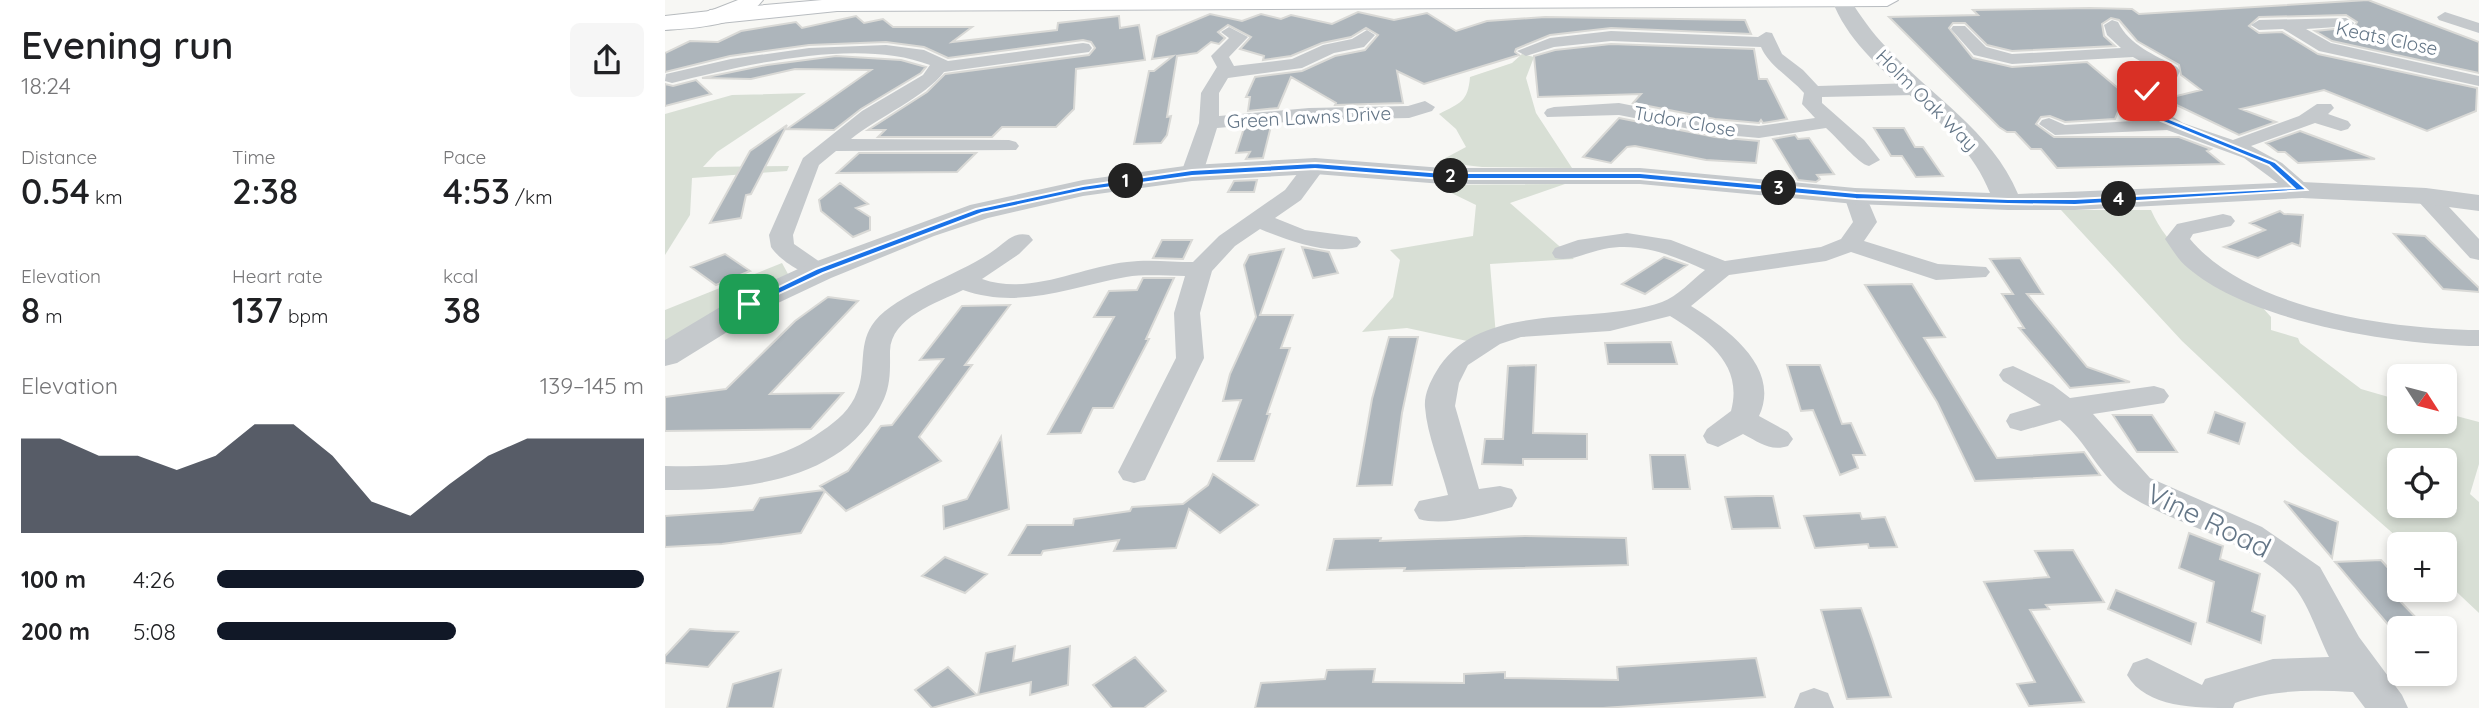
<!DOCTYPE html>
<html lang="en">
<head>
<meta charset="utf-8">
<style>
  :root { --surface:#fff; --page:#f6f6f6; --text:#202124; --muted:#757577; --accent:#111827 }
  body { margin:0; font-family:Quicksand,sans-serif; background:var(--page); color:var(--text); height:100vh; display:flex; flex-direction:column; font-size:26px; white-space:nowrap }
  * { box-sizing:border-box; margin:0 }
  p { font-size:23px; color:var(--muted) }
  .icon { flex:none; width:38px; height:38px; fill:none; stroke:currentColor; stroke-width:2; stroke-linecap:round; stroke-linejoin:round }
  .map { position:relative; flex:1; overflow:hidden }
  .details { display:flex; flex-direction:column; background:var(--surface); width:665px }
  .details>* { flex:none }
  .needle { width:46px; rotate:126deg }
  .fabs { position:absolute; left:1722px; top:364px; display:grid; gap:14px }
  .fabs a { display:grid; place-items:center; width:70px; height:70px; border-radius:10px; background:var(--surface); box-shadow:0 4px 10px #0003; font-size:35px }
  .pin { position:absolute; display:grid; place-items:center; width:60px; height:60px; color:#fff; margin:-30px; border-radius:14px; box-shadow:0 4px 10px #0006 }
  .km { position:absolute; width:35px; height:35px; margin:-18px; border-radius:50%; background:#222; color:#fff; font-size:19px; line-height:35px; text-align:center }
  .round { display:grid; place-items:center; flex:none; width:74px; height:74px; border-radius:10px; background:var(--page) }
  .head { display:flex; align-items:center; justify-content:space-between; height:119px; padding:0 21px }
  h1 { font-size:38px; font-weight:600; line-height:52px }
  .stats { display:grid; grid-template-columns:repeat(3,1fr); gap:10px; height:119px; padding:7px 21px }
  .stats div { display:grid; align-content:center }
  .stats b { font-size:35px; font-weight:600 }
  .stats small { font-size:19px; font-weight:400 }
  .stats p { font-size:19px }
  .chart { height:196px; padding:14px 21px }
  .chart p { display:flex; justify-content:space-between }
  .chart svg { width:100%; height:126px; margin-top:7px; fill:var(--accent); opacity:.7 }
  ul { padding:0 21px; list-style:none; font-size:23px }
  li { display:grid; grid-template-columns:112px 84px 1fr; align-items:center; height:52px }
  li i { height:18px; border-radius:9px; background:var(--accent) }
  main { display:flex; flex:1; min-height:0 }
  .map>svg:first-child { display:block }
</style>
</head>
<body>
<main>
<section class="details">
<div class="head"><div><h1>Evening run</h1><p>18:24</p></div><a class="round"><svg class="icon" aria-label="share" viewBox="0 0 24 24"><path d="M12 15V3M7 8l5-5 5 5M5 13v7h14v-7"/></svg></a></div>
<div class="stats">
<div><p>Distance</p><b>0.54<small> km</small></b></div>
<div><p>Time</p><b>2:38</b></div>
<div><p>Pace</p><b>4:53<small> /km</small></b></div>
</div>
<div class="stats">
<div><p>Elevation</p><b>8<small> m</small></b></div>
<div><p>Heart rate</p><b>137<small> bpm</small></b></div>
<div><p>kcal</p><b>38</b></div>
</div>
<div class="chart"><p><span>Elevation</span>139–145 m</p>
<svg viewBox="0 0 160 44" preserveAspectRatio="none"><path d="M0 44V11L10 11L20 17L30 17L40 22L50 17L60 6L70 6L80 17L90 33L100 38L110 27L120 17L130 11L140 11L150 11L160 11V44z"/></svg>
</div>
<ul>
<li><b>100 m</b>4:26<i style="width:100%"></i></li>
<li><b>200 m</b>5:08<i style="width:56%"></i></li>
</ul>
</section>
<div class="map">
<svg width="1814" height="708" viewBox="0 0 1814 708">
  <rect width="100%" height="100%" fill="#f7f7f4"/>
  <path fill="#d8dfd5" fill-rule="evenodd" d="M857 54 869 57 861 78 871 113 907 168 817 167 773 162 801 147 791 129 774 114C795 103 803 102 805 77L847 63Z
    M141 93 52 152 38 167 124 166 122 171 27 178 25 215 0 255V114L67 95Z
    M900 184 845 203 909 259 825 264 831 336 816 344 742 328 697 332 728 297 735 260 725 250 808 236 811 205 770 185Z
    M1396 210H1486C1508 260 1553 279 1597 307L1606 317V330L1633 338 1635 343 1696 389 1734 400V422H1780V413L1814 422V464L1805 494 1814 502V613L1780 581V544H1740L1634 451 1517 341ZM1734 460H1780V506H1734Z
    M117 263 123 274 0 343V310Z"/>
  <path fill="#adb5bb" stroke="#d9d9d6" stroke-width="2" d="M1703 0 1814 42V73L1667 41 1650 31 1689 27 1692 22 1681 15 1594 17 1584 26 1594 33 1617 32 1653 54 1812 88 1811 111 1762 131 1659 90 1576 109 1611 122 1574 135 1499 99 1536 90 1516 75 1514 65 1472 41 1454 20 1446 18 1437 24 1439 36 1450 46 1347 51 1322 45 1300 23H1288L1284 28 1308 58 1347 67 1422 62 1460 94 1450 119 1400 122 1385 116 1376 117 1371 124 1389 137H1514L1546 149 1542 151 1558 164 1392 168 1376 149H1366L1350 132H1342L1334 127 1224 17 1313 15 1308 10 1425 8 1467 9 1474 14Z
    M693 12 729 20 762 13 791 31 822 21 880 17 1080 20 1086 34 946 28 885 35 851 49 850 52 854 55 759 84 732 71 738 103 670 105 671 103 626 77 613 108 583 111 585 97H581L590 77 637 71 670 56 700 50 713 35 701 28 686 37 657 43 626 56 598 60 599 56 575 49 586 37 563 25 553 32 560 38 554 44 546 42 532 53 512 56 502 117 506 116 502 135 496 143 469 144 484 71H489L508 56 487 59 492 36 545 14 577 21 596 14 616 19 626 15 667 24Z
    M191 16 199 23 218 19 228 27H307L287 42 392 30 393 23 454 16 455 28 474 25 480 60 411 69 409 109 391 127H337L327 137H213L220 130H203L262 92 280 74 424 55 430 48 426 42 418 40 283 58 259 47 221 42 144 45 65 56 0 72V53L25 41 53 42 76 31 131 22 137 28Z
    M946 44 1089 49 1094 79H1102L1122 119 1098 123 1096 120 1094 123 1050 119 968 103 976 94 873 97 869 56 890 50Z
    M171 56 236 60 261 67 256 73 196 109 169 130 122 129 206 70 130 69 86 79 37 78 102 65Z
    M31 80 46 94 0 106V84L8 86Z
    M954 118 1050 137 1094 141 1091 163 1041 160 970 146 962 147 946 163 918 157Z
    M122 125 86 194 81 195 76 218 45 223 85 151Z
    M606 126 598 158 581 159 585 152 571 153 579 128Z
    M1209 128H1239L1250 147H1258L1278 176 1251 177 1237 156H1226Z
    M1635 131 1710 159 1633 163 1620 152H1613L1601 143Z
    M1130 135 1133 139 1144 138 1169 174 1152 175 1155 179 1151 182 1133 180 1108 139Z
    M194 153H311L292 172 172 173Z
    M592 180 589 192H563L569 181Z
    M175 183 203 204 191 208 205 217V230L188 237 156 211 154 200Z
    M1615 211 1619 214 1638 215 1635 246 1627 243 1593 258 1559 247 1600 230 1585 223Z
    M1729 234 1760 236 1814 288V292L1778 289Z
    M497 240H527L518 259 488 258Z
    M637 247 664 252 673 273 648 278Z
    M619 249 595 315H628L616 348H625L602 414H605L589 461H553L576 400 558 401 565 374 591 317 579 265 584 255Z
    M60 254 85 271 51 285 26 267Z
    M999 257 1022 265 980 294 957 284Z
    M1355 258 1378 294H1362L1422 367 1465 382 1405 388 1354 328H1359L1337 294H1348L1325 259Z
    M478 278H509L481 339H484L448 408H428L416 433 383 434 449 317H429L444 291 472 290Z
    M1247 284 1280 337 1259 338 1332 458 1419 452 1435 475 1310 481 1272 402 1200 285Z
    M163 297 193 301 105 394 178 393 146 429 0 431V397L61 389 130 321Z
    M345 305 300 365H307L254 437 276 461 181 511 160 491 136 533 57 544 0 547V516L88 510 95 498 159 490 155 486 183 471 216 426 227 425 278 359 255 360 297 306Z
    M724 337H753L737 413 727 485 692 486 707 399Z
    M1006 342 1012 364H943L940 343Z
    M871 365 868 433 922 434V459H858V465L817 464 820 439H838L843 366Z
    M1122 365H1155L1177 424 1186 423 1200 455H1188L1193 468 1175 475 1148 410 1136 411Z
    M1550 412 1580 423 1574 444 1543 433Z
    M1448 415H1487L1512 452H1472Z
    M336 437 344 509 279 529 278 506 302 499Z
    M985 455H1020L1025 489H988Z
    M548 474 593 505 555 533 524 509 511 548 449 551 454 540 378 551 376 555H344L362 525H408L409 519 465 511 467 507 518 504 543 485Z
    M1092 496H1108L1115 528 1067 529 1060 497Z
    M1619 501 1673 522 1667 558Z
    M1195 513 1197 519 1220 517 1232 547 1204 548 1203 544 1150 548 1139 516Z
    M1524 533 1558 546 1555 559 1595 574 1587 611 1600 616 1596 643 1542 622 1549 582 1514 568Z
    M860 536 961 538 963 565 739 571 740 568 662 570 669 539 716 538 715 541Z
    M1408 550 1439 602 1381 605 1384 609 1365 610 1419 702 1364 706 1352 684 1370 682 1319 582 1384 577 1370 551Z
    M280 557 322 574 300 593 257 576Z
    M1716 560 1734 580V590H1743L1750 598H1732L1761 628H1726L1670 562Z
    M1451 590 1531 623 1526 644 1443 609Z
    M1196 608 1207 639 1226 697 1182 699 1156 610Z
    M25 629 49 631 73 632 43 667 0 663V656Z
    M350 646 348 661 405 646 403 685 365 695 366 682 313 695 321 653Z
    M470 657 501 691 479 708H447L428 685Z
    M1091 658 1100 697 938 708H590L596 683 660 679 662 670 710 669 708 682 799 683V674L840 672V678L953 680 952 667Z
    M283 667 312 695 267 708 250 690Z
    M116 670 108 708H62L68 684Z"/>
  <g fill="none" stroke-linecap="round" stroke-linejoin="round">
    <g stroke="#b8bcc0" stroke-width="2">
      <path id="primary" d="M157 0H1233L1222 6 172 11 45 24 34 17 45 10Z"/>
    </g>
    <g stroke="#b7bbbe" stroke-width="2">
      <path id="trunk" d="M73 0H98C79 26 29 28 0 30V16L45 11Z"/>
    </g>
    <path fill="#c5c9cc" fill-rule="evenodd" d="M1780 12 1814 23V33L1774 20 1772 17Z
      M1681 18 1689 23 1687 26 1641 29 1666 43 1814 76V86L1654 51 1618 29 1594 30 1586 25 1594 20Z
      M1447 20 1453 22C1464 45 1490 55 1512 67L1515 71 1510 82 1487 99 1503 114 1518 123 1568 140 1634 116 1652 104H1666L1669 108 1663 114 1683 121 1686 125 1683 129 1676 131 1650 123 1586 146 1617 163 1648 190 1645 195H1629L1579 158 1502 130 1390 135 1374 124 1377 120 1384 118 1400 125 1485 120 1468 99 1475 87 1496 73 1468 57 1347 64 1309 55 1286 29 1288 26H1300L1321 47 1347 54 1456 48 1442 35 1439 25Z
      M564 27 583 37 564 57 569 66 627 59 658 45 687 39 702 30 710 35 699 47 669 53 637 68 563 78 554 93V116L644 108 743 106 760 101 770 107 767 111 744 118 644 120 552 128 538 173 535 178H519L516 173 534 123 536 93 552 67 546 56 564 38 556 32Z
      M946 31 1093 37 1101 32 1107 33 1117 54 1138 70 1153 86 1250 83 1259 89 1250 95 1157 97V103L1199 140 1215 160 1204 166C1193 164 1172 137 1161 128L1094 138 1050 134 954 115 882 117 879 113 882 109 889 107 954 103 1050 122 1094 126 1150 118 1137 104 1139 93C1125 77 1104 66 1096 47L946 41 889 47 861 56 852 51 885 38Z
      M418 43 424 44 427 48 424 52 279 72C261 96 212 118 186 139L344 140 351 142 354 146 351 150 171 151 154 165 128 235 129 244 168 271 164 276C146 281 116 262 106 247L104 235 138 158 197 111 258 75 265 65C193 37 80 65 7 83L0 81 1 74 66 59 144 48 221 45 259 50 283 61Z
      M650 160 661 166 636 200 610 218 640 230 692 237 696 242 692 247C661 255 624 241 595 229L570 246 547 271 535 313 539 358 480 480 469 483 458 480 453 472 511 358 509 313 520 276C501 276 480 274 461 277 405 287 355 310 298 290 272 303 226 317 225 351 225 368 226 383 219 399 181 482 79 490 0 490V466C57 467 109 466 157 431 172 421 186 409 192 392 202 368 192 343 210 321 233 293 296 274 328 251 341 242 348 231 364 235L368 240 354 254 317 279C365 296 415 267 462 262 484 259 507 262 528 262L554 236 620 190 642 161Z
      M1190 189 1201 196 1212 222 1199 241 1273 264 1321 267 1325 272 1321 277 1271 280 1186 252 1161 261 1064 275 1026 306C1060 327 1117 367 1094 416L1123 432 1128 439 1123 446C1105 452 1094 442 1078 434L1053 447 1042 443 1038 436 1042 429 1066 411C1079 363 1040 338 1005 316L945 331 856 337 835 344 803 365 794 383 790 406 814 489 835 486 847 489 852 498 847 507C821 514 780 527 754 519L749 510 754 501 783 495C776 467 762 435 760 407 759 395 765 382 771 372 814 298 927 327 997 302 1012 297 1027 280 1040 270 1007 255 975 242 939 249 922 252 907 262 890 258L887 253 890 248 913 240 962 233 1006 240 1060 261 1156 247 1176 239 1188 222 1179 196Z
      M1761 189 1769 191 1814 239V260L1805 258 1753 201 1750 196 1753 191Z
      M1558 214 1566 216 1570 221 1566 226 1528 234 1525 239C1584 310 1726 329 1814 330V346C1732 345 1587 323 1523 268 1514 261 1507 249 1500 239L1512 224Z
      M1348 366 1388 385 1405 398 1489 386 1499 389 1504 396 1499 403 1428 414 1485 478 1597 527 1655 567 1694 637 1737 695 1743 708H1700L1688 692C1648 690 1608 689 1570 703L1568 708C1531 708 1481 708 1462 675L1468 663 1482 658 1537 685 1540 679 1608 659 1664 657C1654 637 1642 600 1627 585 1582 538 1516 528 1463 495 1435 478 1421 440 1395 420L1356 431 1345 428 1341 421 1345 414 1376 405 1338 381 1334 375 1338 369Z
      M1149 688 1163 693 1169 708H1129L1135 693Z"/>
    <path fill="#c5c9cc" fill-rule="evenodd" d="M1167 0H1185C1196 16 1207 33 1221 47 1266 96 1326 130 1353 194L1637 182 1761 188 1814 195V211L1761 204 1637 198 1410 210H1343L1190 204 975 184H778L650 174 527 181 418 196 323 218 269 236 166 278 96 311 12 363 0 366V340L72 297 144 264 305 205 418 180 527 165 650 158 778 168H975L1190 188 1325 193C1295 114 1195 76 1167 0Z"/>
    <use href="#primary" fill="#fff" fill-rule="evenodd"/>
    <use href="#trunk" fill="#fff" fill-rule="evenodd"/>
  </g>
  <path fill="#1a73e8" stroke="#fff" stroke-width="2" d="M1480 89 1486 91 1481 99 1486 108 1502 118 1610 162 1642 190 1410 205 1343 204 1191 199 975 179H778L650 169 527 176 418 191 317 213 158 273 88 306 79 304 151 269 311 209 418 186 527 170 650 163 778 173H975L1191 193 1343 199H1410L1629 188 1604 165 1496 121 1480 111 1473 99Z"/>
  <g text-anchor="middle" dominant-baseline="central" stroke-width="7" stroke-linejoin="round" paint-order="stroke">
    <g font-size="19" fill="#647687" stroke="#fff">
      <text transform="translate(1722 38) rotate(12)">Keats Close</text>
      <text transform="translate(1262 100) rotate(45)">Holm Oak Way</text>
      <text transform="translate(644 117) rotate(-3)">Green Lawns Drive</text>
      <text transform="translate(1020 121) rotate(10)">Tudor Close</text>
    </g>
    <g font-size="28" fill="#647687" stroke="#fff">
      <text transform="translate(1544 520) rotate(26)">Vine Road</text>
    </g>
  </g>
</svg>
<div class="fabs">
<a><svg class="needle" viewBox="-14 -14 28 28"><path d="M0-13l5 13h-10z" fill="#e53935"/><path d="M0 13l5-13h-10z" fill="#757577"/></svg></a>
<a><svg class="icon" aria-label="locate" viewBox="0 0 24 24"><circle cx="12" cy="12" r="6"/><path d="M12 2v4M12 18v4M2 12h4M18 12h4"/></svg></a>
<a>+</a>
<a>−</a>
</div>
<div class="pin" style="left:84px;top:304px;background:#1e9e55"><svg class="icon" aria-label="arrive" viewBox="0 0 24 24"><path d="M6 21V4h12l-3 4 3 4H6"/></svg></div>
<div class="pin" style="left:1482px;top:91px;background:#d93025"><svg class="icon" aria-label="check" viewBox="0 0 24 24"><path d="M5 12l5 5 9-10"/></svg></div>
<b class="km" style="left:461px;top:181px">1</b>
<b class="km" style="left:786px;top:176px">2</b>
<b class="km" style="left:1114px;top:188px">3</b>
<b class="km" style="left:1454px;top:199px">4</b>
</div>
</main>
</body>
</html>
